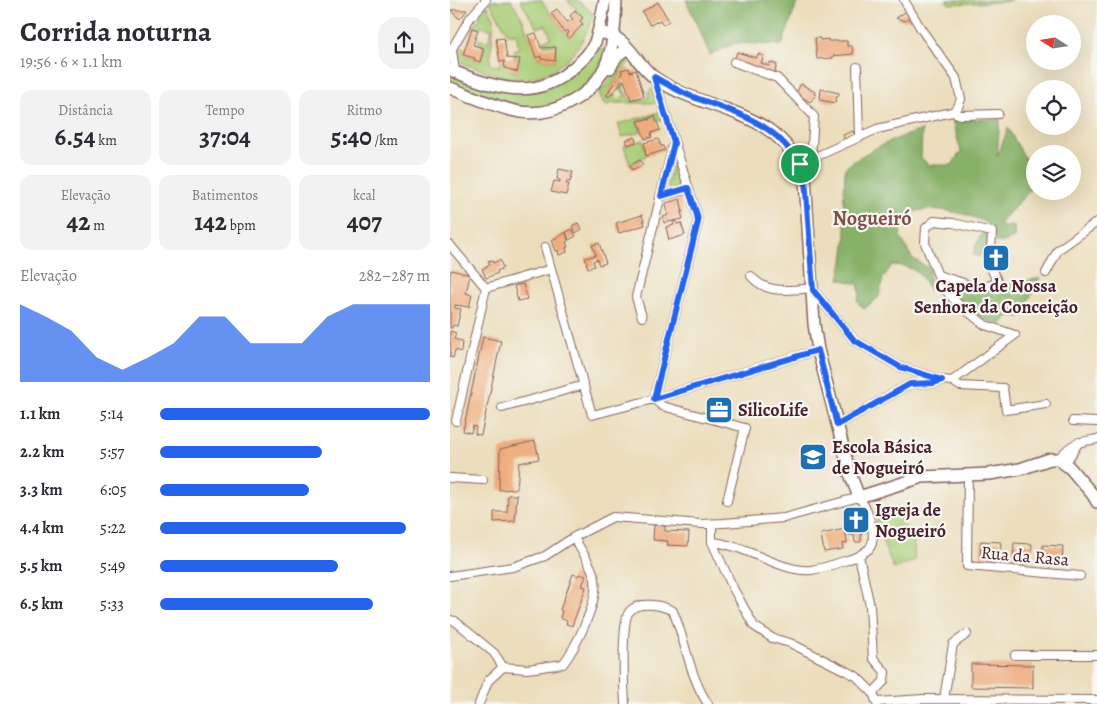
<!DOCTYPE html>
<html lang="pt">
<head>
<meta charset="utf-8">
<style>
  :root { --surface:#fff; --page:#f2f2f3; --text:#2b2b33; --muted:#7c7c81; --accent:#2563eb }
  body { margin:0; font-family:Alegreya,serif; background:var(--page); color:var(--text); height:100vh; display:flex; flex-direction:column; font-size:19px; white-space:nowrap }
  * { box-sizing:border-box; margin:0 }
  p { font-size:16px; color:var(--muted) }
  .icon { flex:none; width:28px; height:28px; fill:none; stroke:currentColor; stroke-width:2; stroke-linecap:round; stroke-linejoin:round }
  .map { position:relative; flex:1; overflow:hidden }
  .panel { display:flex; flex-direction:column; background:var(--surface); width:450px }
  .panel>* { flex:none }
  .needle { width:32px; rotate:282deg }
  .fabs { position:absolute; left:576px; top:15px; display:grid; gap:10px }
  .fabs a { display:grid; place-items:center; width:55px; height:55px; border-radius:50%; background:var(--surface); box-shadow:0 5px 20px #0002; font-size:25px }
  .pin { position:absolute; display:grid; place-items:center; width:42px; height:42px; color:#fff; margin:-21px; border:2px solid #fff; border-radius:50%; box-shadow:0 1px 5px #0007 }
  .round { display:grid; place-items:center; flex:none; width:52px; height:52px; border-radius:20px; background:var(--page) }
  .summary { display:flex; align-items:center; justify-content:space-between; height:85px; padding:0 20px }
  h1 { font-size:28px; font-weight:700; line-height:38px }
  .stats { display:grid; grid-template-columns:repeat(3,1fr); gap:8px; height:85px; padding:5px 20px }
  .stats div { display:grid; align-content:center; border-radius:12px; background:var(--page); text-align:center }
  .stats b { font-size:25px; font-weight:700 }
  .stats small { font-size:14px; font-weight:400 }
  .stats p { font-size:14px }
  .chart { height:140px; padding:10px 20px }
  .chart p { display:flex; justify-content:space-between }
  .chart svg { width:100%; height:90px; margin-top:5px; fill:var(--accent); opacity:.7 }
  ul { padding:0 20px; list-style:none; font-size:16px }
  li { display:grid; grid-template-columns:80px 60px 1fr; align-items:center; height:38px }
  li i { height:12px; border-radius:6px; background:var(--accent) }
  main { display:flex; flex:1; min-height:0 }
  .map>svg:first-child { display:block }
</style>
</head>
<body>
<main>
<section class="panel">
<div class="summary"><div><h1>Corrida noturna</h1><p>19:56 · 6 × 1.1 km</p></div><a class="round"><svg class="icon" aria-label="share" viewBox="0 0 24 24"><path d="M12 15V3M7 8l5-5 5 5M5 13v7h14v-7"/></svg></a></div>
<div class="stats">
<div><p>Distância</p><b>6.54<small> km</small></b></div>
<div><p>Tempo</p><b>37:04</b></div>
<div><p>Ritmo</p><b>5:40<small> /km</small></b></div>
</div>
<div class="stats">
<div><p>Elevação</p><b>42<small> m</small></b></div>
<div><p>Batimentos</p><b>142<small> bpm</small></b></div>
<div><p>kcal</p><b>407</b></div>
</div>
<div class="chart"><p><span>Elevação</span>282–287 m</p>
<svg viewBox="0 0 160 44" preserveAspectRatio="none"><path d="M0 44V6L10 12L20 19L30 32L40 38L50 32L60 25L70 12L80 12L90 25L100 25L110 25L120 12L130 6L140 6L150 6L160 6V44z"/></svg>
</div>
<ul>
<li><b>1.1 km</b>5:14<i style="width:100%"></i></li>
<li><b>2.2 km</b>5:57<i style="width:60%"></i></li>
<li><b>3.3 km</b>6:05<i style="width:55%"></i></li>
<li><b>4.4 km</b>5:22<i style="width:91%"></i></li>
<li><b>5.5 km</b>5:49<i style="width:66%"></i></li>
<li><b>6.5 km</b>5:33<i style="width:79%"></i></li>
</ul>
</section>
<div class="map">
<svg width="647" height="704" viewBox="0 0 647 704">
  <rect width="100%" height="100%" fill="#f6f6f2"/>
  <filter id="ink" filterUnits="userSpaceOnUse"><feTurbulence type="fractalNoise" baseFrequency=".02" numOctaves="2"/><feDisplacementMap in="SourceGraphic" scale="10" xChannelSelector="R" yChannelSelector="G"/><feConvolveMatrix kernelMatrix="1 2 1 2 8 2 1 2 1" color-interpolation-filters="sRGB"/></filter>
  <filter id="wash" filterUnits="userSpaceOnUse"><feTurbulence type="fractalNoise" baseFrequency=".0096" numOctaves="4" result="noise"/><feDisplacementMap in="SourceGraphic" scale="20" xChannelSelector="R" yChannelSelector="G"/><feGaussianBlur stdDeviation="1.12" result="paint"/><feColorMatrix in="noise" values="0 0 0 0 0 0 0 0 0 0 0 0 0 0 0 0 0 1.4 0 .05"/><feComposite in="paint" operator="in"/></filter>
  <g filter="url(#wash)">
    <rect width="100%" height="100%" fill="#ecdebc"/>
    <path fill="#f1d5bd" d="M380 439 390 480 350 489 342 465 339 449Z"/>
    <path fill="#aace77" stroke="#7a7651" d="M61 0 72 18 87 58 91 56V59L105 61 106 45H94L93 41 101 38 96 25 87 28 70 0H91L114 32 117 30 119 32 117 35 119 38 133 24 130 21 133 18 125 10 126 8 117 0H127L143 13C134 52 101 85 57 78 50 77 42 73 35 71 26 68 15 65 7 60L5 52 8 47 15 49 13 55 25 58 24 60 30 62 34 49 32 48 33 45 28 43 29 39 38 42 42 30 32 26 31 28 25 27 24 29 22 28 31 17 28 15 37 5 44 18 40 65 50 66V62L54 61 61 71 67 72 70 59 64 58 65 49 69 48 66 34H58L39 1Z
      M496 0H561L552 2 499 4Z
      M147 47 153 50 157 49 143 80 119 99 92 108 65 107 0 83V74L83 92Z
      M182 55 183 56 159 90 160 91 157 95 159 97 162 93 170 100 175 94 168 88 172 83 174 84 173 89 180 100 186 98 187 101 199 97 198 92 202 88 207 103H163L155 106 149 93 168 70 173 58Z
      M210 112 212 120 207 121 205 116 188 121 191 132 172 137 168 124Z
      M193 140 196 156 180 165 174 146Z
      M226 161 233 186 220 190 217 186 223 162Z
      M449 512 458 537 463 535 465 560 444 569 424 522Z"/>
    <path fill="#87b168" stroke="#68684a" d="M236 0H348L332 45 285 43 260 55Z
      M550 119 547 157 558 128 585 176V187L579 191 549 224 552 227 564 226V238L553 242H537L529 257 523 254 527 242 538 224C522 214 485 206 467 211 462 212 457 216 452 218L450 236 462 258 479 268 480 291C470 272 464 266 442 265L433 278 429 297 414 309 407 301 410 293 408 284 389 279 393 262 396 234 393 215 395 168C417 150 445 138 472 130L471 158 479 165H502L511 151 502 120Z
      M590 278 570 317 559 316 551 324C528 322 509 301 495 284L503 283 547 287Z"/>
    <g id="blocks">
      <path fill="#eeab7b" d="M208 2 219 21 213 25 210 20 200 25 192 12Z
        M107 9 117 22 123 19 120 16 125 10 133 18 130 21 133 24 119 39 117 35 119 32 117 30 114 32 101 13Z
        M0 10H17L10 19Z
        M457 11 461 17 455 21 446 18Z
        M22 28 28 30 23 45 34 48 30 62 24 60 25 58 13 55Z
        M86 33 91 48 106 47 105 61 91 59V56L86 58 78 35Z
        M54 38 57 58 70 59 67 72 55 68 54 61 50 62 46 39Z
        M365 38H370V40L378 39V41H397V46H402L403 54 383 56V58L367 59Z
        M287 52 306 58 308 54 314 56 311 63 319 66 320 62 327 65 324 74 284 60Z
        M179 68 180 72 186 70 194 96 181 100 174 80 159 97 156 95 160 91 159 90 172 73 171 70Z
        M351 84 365 92 364 94 366 95 360 102 346 93Z
        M371 89 389 93V96H387L385 103 370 100Z
        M205 116 210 130 201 133 202 137 195 139 188 121 197 119V120H199V118Z
        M403 131 405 136 395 140 393 135Z
        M185 137 186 142 178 145 176 140Z
        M208 139 211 146H213L215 150 196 156 194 143Z
        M190 160 193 165 182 170 180 165Z
        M109 169 123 172 120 182 117 181 116 184H119L116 195 101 192 104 181 110 182V180L107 179Z
        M230 199 233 212H231L233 219 214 223 213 217 218 215 216 203Z
        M192 215 195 225 169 233 166 223Z
        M226 221 227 224 231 223 235 235 219 240 216 227 224 225 223 222Z
        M128 223 132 229 126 233 122 226Z
        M122 229 126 236 119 240 116 232 118 241 116 242 118 247H116L117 252 109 255 108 250 106 251 102 240Z
        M149 243 156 263 149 265 147 259 143 261 145 266 138 268 135 258 146 255 142 245Z
        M42 260 43 263 50 260 53 268 47 271 48 273 36 278 32 269 40 265 38 261Z
        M1 270 20 275 16 293 22 295 19 307 5 305V308L11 309 7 326 3 325 2 328H0V276Z
        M73 284 77 299 68 301 64 286Z
        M0 331 6 333 4 339 12 341 11 352 5 350 3 358 0 357Z
        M33 337 51 341 31 435 25 434 26 427 23 426 21 433 13 431Z
        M85 441 89 459 69 463 67 489 49 490 50 449Z
        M58 495H67L65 521 44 522V512H57Z
        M415 510 417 527H412L411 542H405L404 535H399V530H396L394 512Z
        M204 525 215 526V531L239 532 238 546 217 545 218 541 203 540Z
        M395 529 397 543 392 544 393 549 374 552 371 534Z
        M531 541 551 542 550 559 530 558Z
        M564 543 582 544 581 561 563 559Z
        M593 545 613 546 612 564 592 562Z
        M123 574 128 576 129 574 136 576 132 586 136 587 122 626 116 624 117 621 110 618 112 611 110 610Z
        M521 664 583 665V688L521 687Z"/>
    </g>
  </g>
  <g filter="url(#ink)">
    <use href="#blocks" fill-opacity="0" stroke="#83625e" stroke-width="1"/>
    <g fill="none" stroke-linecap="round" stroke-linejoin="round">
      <g stroke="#83625e" stroke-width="10">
        <path id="street" d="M2 50 5 72
          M0 52 20 18 36 0
          M284 62 327 78 361 113 364 117 361 158
          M407 67 409 136
          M502 112 511 115 548 114
          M350 164 427 129 502 112 508 107 511 99 506 78 471 29 454 0
          M211 196 238 189
          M0 245 36 288 101 269
          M95 247 142 415 204 399 368 350
          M596 273 608 250 647 222
          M301 276C316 295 342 290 362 288
          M363 290 404 340 450 367 492 380 502 381 565 335 535 325 507 303 492 286 475 243 476 228 484 221 503 223 542 232 540 266 548 283 529 288 488 275
          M192 317 186 297 223 145
          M502 381 510 386 553 388 556 410 596 404
          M204 399 248 222 247 215 204 77
          M204 399 212 406 295 428 277 501
          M52 408 134 385
          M6 421 36 288
          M623 421 647 422
          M387 425 460 384 485 383 492 380
          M608 459C623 442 626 443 647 439
          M616 463 629 442
          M518 475 517 566 630 576
          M0 478 33 480
          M262 524V542L283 588 304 626 322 638 340 643 406 676 423 693 427 704
          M262 542C294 544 332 573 361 570 377 568 393 561 409 556
          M0 576 63 567 95 556 124 537 163 517 251 524 274 523 334 518 409 497C417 508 429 537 419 549 416 551 411 554 409 556L420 606 423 658 435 672 434 681 423 693
          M0 620 5 621 44 653 53 667
          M565 655H647
          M53 667 77 669 113 664C126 647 149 601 145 579 142 564 130 550 124 537
          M494 699 503 644 517 634
          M427 702 473 699 647 700
          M29 704 38 681 53 667
          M175 704C174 689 171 622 179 612 188 600 212 605 223 611 236 641 239 676 258 704"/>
      </g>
      <g stroke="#83625e" stroke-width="14">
        <path id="secondary" d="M148 32C180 36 183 62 205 78 258 115 329 106 355 178L364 324 368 350 400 474 409 497 472 477 539 474 570 469 600 459H608L620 468 643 495 647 502
          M160 68 166 57 174 50
          M0 70C43 87 84 103 123 68 132 61 141 52 145 42 150 29 152 13 155 0
          M0 88C21 96 43 106 65 111 83 115 101 112 117 104 162 82 164 44 166 0"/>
      </g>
      <use href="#street" stroke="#fff" stroke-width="8"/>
      <use href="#secondary" stroke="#fff" stroke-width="11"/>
    </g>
  </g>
  <g fill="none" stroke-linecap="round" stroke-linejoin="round" filter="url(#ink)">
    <g stroke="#fff" stroke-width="10">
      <path id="route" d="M204 77C215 83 227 90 238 95 287 114 335 123 355 178L363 290 404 340 450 367 492 380 484 383 460 384 387 425 368 350 204 399 248 222 247 215 238 188 211 196 224 143Z"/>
    </g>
    <use href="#route" stroke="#2563eb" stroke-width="6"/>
  </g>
  <defs>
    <g id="church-square" transform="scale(1.4375)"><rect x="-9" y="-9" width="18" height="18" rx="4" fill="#1f6fb2" stroke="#f6f6f2"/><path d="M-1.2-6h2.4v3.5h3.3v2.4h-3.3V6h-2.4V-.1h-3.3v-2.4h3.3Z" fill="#fff"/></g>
    <g id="office-square" transform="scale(1.4375)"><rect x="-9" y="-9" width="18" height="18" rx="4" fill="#1f6fb2" stroke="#f6f6f2"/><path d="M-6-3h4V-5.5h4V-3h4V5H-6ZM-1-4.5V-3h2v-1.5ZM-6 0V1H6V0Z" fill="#fff"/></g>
    <g id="school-square" transform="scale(1.4375)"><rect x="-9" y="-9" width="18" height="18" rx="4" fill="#1f6fb2" stroke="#f6f6f2"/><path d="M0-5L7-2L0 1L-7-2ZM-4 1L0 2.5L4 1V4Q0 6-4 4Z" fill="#fff"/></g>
  </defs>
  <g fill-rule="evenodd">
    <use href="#church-square" x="546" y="258"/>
    <use href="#office-square" x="269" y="410"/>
    <use href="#school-square" x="363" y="457"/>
    <use href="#church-square" x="406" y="520"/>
  </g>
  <g text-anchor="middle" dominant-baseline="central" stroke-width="4.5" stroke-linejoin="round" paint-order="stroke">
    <g font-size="18" font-weight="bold" fill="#4a1f2b" stroke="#f6f6f2" text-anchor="start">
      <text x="546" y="286" text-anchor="middle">Capela de Nossa<tspan x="546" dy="21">Senhora da Conceição</tspan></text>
      <text x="288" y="410">SilicoLife</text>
      <text x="382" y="447">Escola Básica<tspan x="382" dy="21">de Nogueiró</tspan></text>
      <text x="425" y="510">Igreja de<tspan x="425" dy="21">Nogueiró</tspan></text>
    </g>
    <g font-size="18" fill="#4a1f2b" stroke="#f6f6f2">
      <text transform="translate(575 556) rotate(5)">Rua da Rasa</text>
    </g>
    <g font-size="20" font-weight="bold" fill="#835047" stroke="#f6f6f2">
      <text x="422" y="218">Nogueiró</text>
    </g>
  </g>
</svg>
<div class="fabs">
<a><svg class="needle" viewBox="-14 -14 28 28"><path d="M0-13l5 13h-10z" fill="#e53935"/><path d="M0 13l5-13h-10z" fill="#7c7c81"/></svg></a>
<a><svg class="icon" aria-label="locate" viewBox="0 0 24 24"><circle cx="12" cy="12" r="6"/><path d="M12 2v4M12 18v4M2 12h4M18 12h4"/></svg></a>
<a><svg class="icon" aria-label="layers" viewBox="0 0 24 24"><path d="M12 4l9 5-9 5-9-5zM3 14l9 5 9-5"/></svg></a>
</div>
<div class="pin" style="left:350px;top:164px;background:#1e9e55"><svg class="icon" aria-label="arrive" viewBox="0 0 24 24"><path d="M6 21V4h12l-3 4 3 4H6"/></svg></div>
</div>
</main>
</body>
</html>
